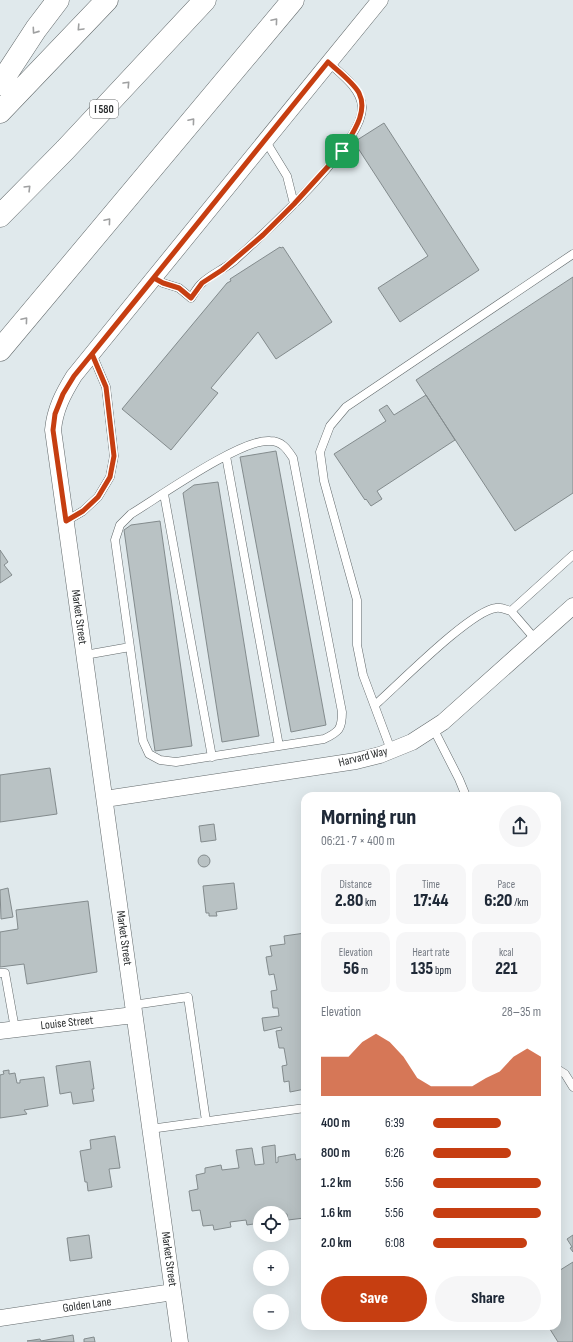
<!DOCTYPE html>
<html lang="en">
<head>
<meta charset="utf-8">
<style>
  :root { --surface:#fff; --page:#f6f6f7; --text:#1f2937; --muted:#747a83; --accent:#c63e11 }
  body { margin:0; font-family:"Sofia Sans Condensed",sans-serif; background:var(--page); color:var(--text); height:100vh; display:flex; flex-direction:column; font-size:15px; white-space:nowrap }
  * { box-sizing:border-box; margin:0 }
  p { font-size:13px; color:var(--muted) }
  .icon { flex:none; width:22px; height:22px; fill:none; stroke:currentColor; stroke-width:2; stroke-linecap:round; stroke-linejoin:round }
  .map { position:relative; flex:1; overflow:hidden }
  .side { position:absolute; left:301px; top:792px; width:260px; height:538px; display:flex; flex-direction:column; background:var(--surface); border-radius:12px; box-shadow:0 4px 16px #0002 }
  .side>* { flex:none }
  .fabs { position:absolute; left:253px; top:1206px; display:grid; gap:8px }
  .fabs a { display:grid; place-items:center; width:36px; height:36px; border-radius:50%; background:var(--surface); box-shadow:0 4px 16px #0002; font-size:20px }
  .pin { position:absolute; display:grid; place-items:center; width:34px; height:34px; color:#fff; margin:-17px; border-radius:8px; box-shadow:0 2px 6px #0006 }
  .round { display:grid; place-items:center; flex:none; width:42px; height:42px; border-radius:21px; background:var(--page) }
  .summary { display:flex; align-items:center; justify-content:space-between; height:68px; padding:0 20px }
  h1 { font-size:22px; font-weight:800; line-height:30px }
  .stats { display:grid; grid-template-columns:repeat(3,1fr); gap:6px; height:68px; padding:4px 20px }
  .stats div { display:grid; align-content:center; border-radius:10px; background:var(--page); text-align:center }
  .stats b { font-size:17px; font-weight:800 }
  .stats small { font-size:11px; font-weight:400 }
  .stats p { font-size:11px }
  .chart { height:112px; padding:8px 20px }
  .chart p { display:flex; justify-content:space-between }
  .chart svg { width:100%; height:72px; margin-top:4px; fill:var(--accent); opacity:.7 }
  .button { display:flex; gap:8px; margin-top:auto; padding:8px 20px }
  .button a { flex:1; height:46px; border-radius:24px; background:var(--accent); color:#fff; font-size:16px; font-weight:800; line-height:46px; text-align:center }
  .button a+a { background:var(--page); color:var(--text) }
  ul { padding:0 20px; list-style:none; font-size:13px }
  li { display:grid; grid-template-columns:64px 48px 1fr; align-items:center; height:30px }
  li i { height:10px; border-radius:5px; background:var(--accent) }
  .map>svg:first-child { display:block }
</style>
</head>
<body>
<div class="map">
<svg width="573" height="1342" viewBox="0 0 573 1342">
  <rect width="100%" height="100%" fill="#e0e9ec"/>
  <path fill="#b9c2c4" stroke="#838b8d" d="M384 123 479 270 400 322 378 288 428 256 354 142Z
    M280 247 281 248 283 247 332 322 276 359 258 332 211 388 218 393 171 450 122 409 227 283 231 281 230 279Z
    M573 277V493L515 531 416 380Z
    M426 395 455 440 377 491 382 499 371 506 366 499 365 500 334 454 386 421 379 410 387 405 394 415Z
    M276 451 326 725 291 732 240 457Z
    M218 482 259 736 222 742 183 493 194 485Z
    M160 521 192 746 155 751 124 530 131 525Z
    M0 550 8 562 4 565 12 575 0 583Z
    M50 768 57 814 0 822V775Z
    M214 824 216 840 201 842 199 826Z
    M198 861a6 6 0 1 1 12 0a6 6 0 1 1-12 0Z
    M234 883 237 909 216 912 217 916H209V913H206L203 886Z
    M8 888 13 917 1 919 0 890Z
    M88 901 97 972 27 984 24 964 0 967V932L18 929 16 910Z
    M305 933V1089L290 1092 289 1081 284 1082 282 1066 287 1065 284 1048H279L276 1031 282 1030 281 1027 264 1031 262 1018 279 1016 278 1008H273L271 991 277 990 274 974 269 975 266 957 272 956 270 946 285 944 284 936Z
    M90 1061 94 1089H92L94 1101 73 1104 71 1092 60 1094 56 1066Z
    M9 1070V1074L15 1073 17 1083H20V1080L44 1077 48 1106 24 1110 27 1114 0 1118V1075L4 1074 3 1071Z
    M115 1136 120 1168 109 1169 112 1187 88 1191 87 1182H85L80 1151 91 1149 90 1140Z
    M275 1145 276 1163 278 1162V1157L295 1154 296 1160 305 1158 304 1218 288 1220 287 1214 260 1213V1223L247 1225 246 1220 230 1222 231 1227 214 1230 213 1225 203 1226 200 1210 192 1211 189 1191 198 1189 196 1175 205 1173V1168L221 1165 222 1170 239 1168 236 1150 252 1148 255 1165 264 1164 262 1147Z
    M89 1235 92 1258 70 1261 67 1238Z
    M573 1235V1252L570 1248 572 1247 567 1239Z
    M573 1262V1342H558L548 1326H557V1272Z
    M73 1335 74 1342 27 1341 40 1339 41 1341Z
    M94 1337 95 1342H84V1339Z"/>
  <g fill="none" stroke-linecap="round" stroke-linejoin="round">
    <g stroke="#62696b" stroke-width="9">
      <path id="service" d="M265 140 287 176 294 204
        M154 278 163 283 179 288 191 298C194 294 197 287 202 283 210 275 224 269 234 261 262 235 364 144 362 107 361 88 341 74 328 62
        M226 456 279 746
        M164 494 212 757
        M66 521 83 511 98 497 110 477 114 456 106 387 92 354
        M536 640 511 611 573 555
        M85 655 130 647 143 741 149 754 160 760 176 762 324 739C339 732 342 729 342 712L293 458C287 449 282 441 270 441 242 438 159 497 131 514L120 525 115 540 130 647
        M375 705C398 685 470 611 496 608 501 607 507 610 511 611
        M433 728 459 779 466 796
        M391 750 363 675 357 645V600L324 481 320 452 330 426 346 407 573 254
        M0 973H5L15 1029
        M133 1005 188 997 206 1121
        M557 1069 565 1074 573 1087
        M150 1129 305 1108"/>
    </g>
    <g stroke="#62696b" stroke-width="17">
      <path id="minor" d="M105 799 356 761 380 755 412 742 443 722 573 606
        M0 1031 134 1015
        M0 1318 173 1292
        M180 1342 53 430C55 409 63 394 74 376L380 0"/>
    </g>
    <g stroke="#62696b" stroke-width="23">
      <path id="motorway" d="M0 84 36 29 58 0
        M0 112 107 0
        M0 216 65 150 205 0
        M0 350 293 0"/>
    </g>
    <use href="#service" stroke="#fff" stroke-width="8"/>
    <use href="#minor" stroke="#fff" stroke-width="16"/>
    <use href="#motorway" stroke="#fff" stroke-width="22"/>
  </g>
  <defs><path id="oneway-chevron" d="M-2-3.5L2.5 0L-2 3.5" fill="none" stroke-width="1.6" stroke-linecap="round" stroke-linejoin="round"/></defs>
  <g stroke="#9fa0a1">
    <use href="#oneway-chevron" transform="translate(275 21) rotate(-50)"/>
    <use href="#oneway-chevron" transform="translate(80 28) rotate(133)"/>
    <use href="#oneway-chevron" transform="translate(35 31) rotate(125)"/>
    <use href="#oneway-chevron" transform="translate(127 84) rotate(-47)"/>
    <use href="#oneway-chevron" transform="translate(192 121) rotate(-50)"/>
    <use href="#oneway-chevron" transform="translate(28 188) rotate(-45)"/>
    <use href="#oneway-chevron" transform="translate(108 221) rotate(-50)"/>
    <use href="#oneway-chevron" transform="translate(25 320) rotate(-50)"/>
  </g>
  <g fill="none" stroke-linecap="round" stroke-linejoin="round">
    <g stroke="#fff" stroke-width="8">
      <path id="route" d="M342 151 294 204 263 235 222 270 202 283 191 298 179 288 163 283 154 278 74 376 63 394 55 414 53 430 66 521 83 511 98 497 110 477 114 456 106 387 92 354 328 62C337 70 354 83 359 93 369 113 351 135 342 151"/>
    </g>
    <use href="#route" stroke="#c63e11" stroke-width="5"/>
  </g>
  <g text-anchor="middle" dominant-baseline="central" stroke-width="3" stroke-linejoin="round" paint-order="stroke">
    <rect fill="#fff" stroke="#6a6c6d" stroke-width="1" x="90" y="100" width="28" height="18" rx="3"/>
    <g font-size="11" font-weight="bold" fill="#2a2d2e">
      <text x="104" y="109">I 580</text>
    </g>
    <g font-size="12" fill="#2a2d2e" stroke="#fff">
      <text transform="translate(79 617) rotate(82)">Market Street</text>
      <text transform="translate(363 757) rotate(-14)">Harvard Way</text>
      <text transform="translate(124 938) rotate(82)">Market Street</text>
      <text transform="translate(67 1023) rotate(-6)">Louise Street</text>
      <text transform="translate(169 1259) rotate(82)">Market Street</text>
      <text transform="translate(87 1305) rotate(-8)">Golden Lane</text>
    </g>
  </g>
</svg>
<div class="fabs">
<a><svg class="icon" aria-label="locate" viewBox="0 0 24 24"><circle cx="12" cy="12" r="6"/><path d="M12 2v4M12 18v4M2 12h4M18 12h4"/></svg></a>
<a>+</a>
<a>−</a>
</div>
<div class="pin" style="left:342px;top:151px;background:#1e9e55"><svg class="icon" aria-label="arrive" viewBox="0 0 24 24"><path d="M6 21V4h12l-3 4 3 4H6"/></svg></div>
<section class="side">
<div class="summary"><div><h1>Morning run</h1><p>06:21 · 7 × 400 m</p></div><a class="round"><svg class="icon" aria-label="share" viewBox="0 0 24 24"><path d="M12 15V3M7 8l5-5 5 5M5 13v7h14v-7"/></svg></a></div>
<div class="stats">
<div><p>Distance</p><b>2.80<small> km</small></b></div>
<div><p>Time</p><b>17:44</b></div>
<div><p>Pace</p><b>6:20<small> /km</small></b></div>
</div>
<div class="stats">
<div><p>Elevation</p><b>56<small> m</small></b></div>
<div><p>Heart rate</p><b>135<small> bpm</small></b></div>
<div><p>kcal</p><b>221</b></div>
</div>
<div class="chart"><p><span>Elevation</span>28–35 m</p>
<svg viewBox="0 0 160 44" preserveAspectRatio="none"><path d="M0 44V20L10 20L20 20L30 11L40 6L50 11L60 20L70 33L80 38L90 38L100 38L110 38L120 33L130 29L140 20L150 15L160 20V44z"/></svg>
</div>
<ul>
<li><b>400 m</b>6:39<i style="width:63%"></i></li>
<li><b>800 m</b>6:26<i style="width:72%"></i></li>
<li><b>1.2 km</b>5:56<i style="width:100%"></i></li>
<li><b>1.6 km</b>5:56<i style="width:100%"></i></li>
<li><b>2.0 km</b>6:08<i style="width:87%"></i></li>
</ul>
<div class="button"><a>Save</a><a>Share</a></div>
</section>
</div>
</body>
</html>
